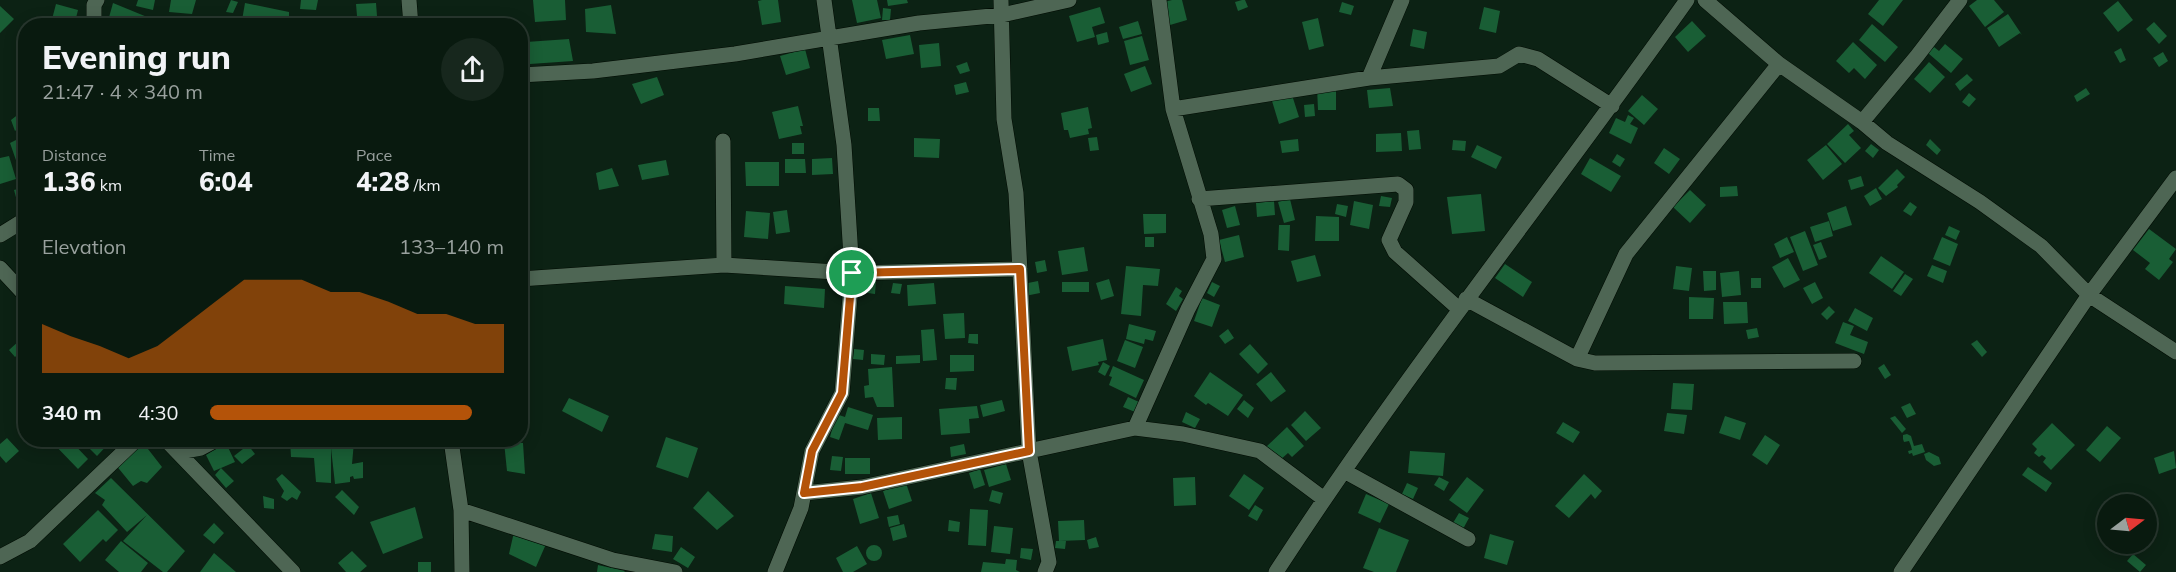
<!DOCTYPE html>
<html lang="en">
<head>
<meta charset="utf-8">
<style>
  :root { --surface:#091a0f; --page:#17271d; --text:#f1f3f6; --muted:#99a19e; --line:#29382f; --accent:#b45309 }
  body { margin:0; font-family:Mulish,sans-serif; background:var(--page); color:var(--text); height:100vh; display:flex; flex-direction:column; font-size:22px; white-space:nowrap }
  * { box-sizing:border-box; margin:0 }
  p { font-size:20px; color:var(--muted) }
  .icon { flex:none; width:33px; height:33px; fill:none; stroke:currentColor; stroke-width:2; stroke-linecap:round; stroke-linejoin:round }
  .map { position:relative; flex:1; overflow:hidden }
  .drawer { position:absolute; left:18px; top:18px; width:510px; height:429px; display:flex; flex-direction:column; background:var(--surface); border-radius:24px; box-shadow:0 3px 15px #0003,0 0 0 2px var(--line) }
  .drawer>* { flex:none }
  .needle { width:39px; rotate:74deg }
  .tools { position:absolute; left:2097px; top:494px; display:grid; gap:12px }
  .tools a { display:grid; place-items:center; width:60px; height:60px; border-radius:50%; background:var(--surface); box-shadow:0 3px 15px #0003,0 0 0 2px var(--line); font-size:30px }
  .pin { position:absolute; display:grid; place-items:center; width:51px; height:51px; color:#fff; margin:-26px; border:3px solid #fff; border-radius:50%; box-shadow:0 2px 6px #0007 }
  .round { display:grid; place-items:center; flex:none; width:63px; height:63px; border-radius:32px; background:var(--page) }
  .overview { display:flex; align-items:center; justify-content:space-between; height:102px; padding:0 24px }
  h1 { font-size:33px; font-weight:800; line-height:45px }
  .stats { display:grid; grid-template-columns:repeat(3,1fr); gap:9px; height:102px; padding:6px 24px }
  .stats div { display:grid; align-content:center }
  .stats b { font-size:26px; font-weight:800 }
  .stats small { font-size:16px; font-weight:400 }
  .stats p { font-size:16px }
  .chart { height:168px; padding:12px 24px }
  .chart p { display:flex; justify-content:space-between }
  .chart svg { width:100%; height:108px; margin-top:6px; fill:var(--accent); opacity:.7 }
  ul { padding:0 24px; list-style:none; font-size:20px }
  li { display:grid; grid-template-columns:96px 72px 1fr; align-items:center; height:45px }
  li i { height:15px; border-radius:8px; background:var(--accent) }
  .map>svg:first-child { display:block }
</style>
</head>
<body>
<div class="map">
<svg width="2176" height="572" viewBox="0 0 2176 572">
  <rect width="100%" height="100%" fill="#0c2214"/>
  <path fill="#195e35" d="M138 0H155L153 10 136 6Z
    M171 0H196L192 14 169 12Z
    M231 0 238 2 233 13 226 12Z
    M301 0H318L316 10 300 9Z
    M533 0H565L566 20 535 22Z
    M762 0H778L781 22 762 25 758 1Z
    M852 0H877L881 18 857 23Z
    M887 0H907L908 3 888 6Z
    M1172 0H1182L1187 20 1170 25 1164 2Z
    M1242 0H1245L1248 7 1238 11 1235 2Z
    M1879 0H1903L1883 26 1868 14Z
    M1977 0H1994L2004 12 1985 27 1969 6Z
    M2118 1 2133 20 2118 32 2103 13Z
    M1342 2 1354 6 1351 15 1339 12Z
    M113 3 152 19 148 26H100L101 18 108 21Z
    M245 3 289 12V18L283 26H241Z
    M376 3 377 16H357L356 4Z
    M56 4 78 10 74 26 51 23Z
    M611 5 616 34 586 32 585 9Z
    M0 6 14 19 0 33Z
    M1100 7 1105 23 1092 27 1095 37 1077 42 1069 16Z
    M1484 7 1500 11 1496 33 1479 29Z
    M883 8 891 9 890 20H882Z
    M2008 14 2022 35 2020 33 1999 47 1987 28Z
    M314 18 361 22V26H313Z
    M1318 18 1324 46 1309 50 1302 22Z
    M1138 21 1142 34 1123 39 1119 27Z
    M1692 21 1706 36 1688 52 1675 37Z
    M2154 22 2167 36 2159 44 2146 29Z
    M1872 24 1898 47 1885 62 1859 40Z
    M1413 29 1427 32 1424 49 1410 46Z
    M1107 32 1109 42 1098 45 1096 35Z
    M910 35 914 54 886 59 882 40Z
    M1142 36 1149 60 1130 65 1124 41Z
    M569 39 573 61 530 64 526 42Z
    M1853 42 1877 65 1865 79 1854 68 1849 73 1836 61Z
    M939 43 941 66 921 68 919 45Z
    M1945 44 1963 59 1951 73 1928 53 1934 47 1939 51Z
    M2121 48 2126 60 2120 63 2114 52Z
    M805 49 810 68 786 75 780 56Z
    M2163 52 2168 61 2159 67 2153 58Z
    M26 58V77L16 69Z
    M967 62 970 71 960 74 956 66Z
    M1929 62 1945 77 1930 93 1914 79Z
    M1145 66 1152 84 1131 92 1124 74Z
    M1967 74 1973 80 1960 91 1955 84Z
    M657 77 664 95 641 104 632 84Z
    M966 82 969 92 956 95 954 85Z
    M1336 86V110H1318L1317 87Z
    M1390 88 1393 106 1369 108 1367 90Z
    M2086 88 2090 94 2077 102 2074 96Z
    M1969 93 1976 99 1969 107 1962 102Z
    M1292 95 1299 117 1279 124 1272 101Z
    M1642 95 1658 109 1644 125 1628 111Z
    M1314 104 1315 116 1305 117 1304 105Z
    M798 106 803 126H800L802 134 779 139 772 112Z
    M1088 107 1092 128 1088 129 1089 134 1070 138 1068 130H1064L1061 113Z
    M868 108H879L880 121H868Z
    M20 113 24 123 15 131 11 120Z
    M1628 115 1634 118 1630 124 1638 128 1631 144 1609 133 1616 118 1625 122Z
    M1848 124 1854 131 1849 135 1861 148 1845 163 1827 144Z
    M1419 130 1421 149 1409 150 1407 131Z
    M1401 133 1402 151 1376 152V134Z
    M1097 137 1099 150 1090 151 1088 138Z
    M914 138 940 139 939 158 914 157Z
    M18 139 26 157V162L18 166 10 143Z
    M1298 139 1299 151 1282 153 1280 141Z
    M1930 139 1941 150 1937 155 1926 145Z
    M1453 140 1466 141 1465 151 1452 150Z
    M792 143H804V154H792Z
    M1871 144 1879 150 1873 158 1865 151Z
    M1477 145 1502 157 1496 169 1471 157Z
    M1826 145 1842 164 1823 180 1807 160Z
    M1664 148 1680 159 1669 174 1654 163Z
    M1617 154 1625 159 1620 167 1612 162Z
    M9 156 16 179 0 184V158Z
    M832 158 833 174 812 175V159Z
    M1590 158 1621 176 1611 192 1581 174Z
    M785 159H805L806 173H785Z
    M666 160 669 175 642 180 638 165Z
    M745 162H779V186H746Z
    M612 168 619 186 599 190 596 173Z
    M1897 169 1905 177 1897 185 1898 187 1886 196 1878 188Z
    M1861 176 1864 186 1851 190 1848 180Z
    M1737 186 1738 196 1720 197V187Z
    M21 188 25 199 17 201 14 190Z
    M1876 188 1882 199 1870 206 1864 196Z
    M1690 190 1706 205 1690 223 1673 207Z
    M1481 194 1485 231 1452 234 1447 197Z
    M1381 196 1392 198 1390 207 1379 206Z
    M1290 199 1295 220 1284 223 1278 202Z
    M1274 201 1275 215 1257 217 1256 203Z
    M1354 201 1373 205 1369 229 1350 225Z
    M1910 202 1917 207 1911 216 1903 211Z
    M1337 204 1348 206 1346 217 1335 214Z
    M1235 206 1240 225 1227 228 1222 210Z
    M1846 206 1852 225 1833 231 1827 213Z
    M787 210 790 232 776 234 773 212Z
    M746 211 770 213 768 239 744 237Z
    M1143 214H1166V233L1144 234Z
    M1316 216 1339 217V241H1315Z
    M1829 221 1833 236 1815 242 1810 227Z
    M1279 225H1290L1289 251 1278 250Z
    M1949 226 1960 231 1956 240 1945 235Z
    M2149 229 2176 249 2169 259 2173 262 2159 280 2145 269 2150 263 2133 250Z
    M1805 231 1818 265 1803 271 1790 237Z
    M1239 235 1244 257 1225 262 1219 240Z
    M1145 237H1154V247H1145Z
    M1787 237 1794 252 1780 258 1774 244Z
    M1942 237 1958 244 1950 266 1933 259Z
    M1821 242 1827 257 1819 260 1813 245Z
    M1084 247 1088 271 1062 275 1058 251Z
    M1315 255 1321 276 1297 282 1291 261Z
    M1881 256 1904 272 1892 289 1869 273Z
    M1788 258 1800 280 1784 288 1772 267Z
    M1045 260 1047 271 1037 273 1035 262Z
    M1505 264 1532 282 1523 297 1495 278Z
    M1932 265 1947 271 1943 283 1927 276Z
    M1126 266 1160 269 1158 286 1143 285 1141 316 1121 314Z
    M1676 266 1692 268 1689 291 1673 289Z
    M1703 271H1716V290L1704 291Z
    M1739 271 1741 295 1722 297 1720 273Z
    M1905 274 1913 279 1901 296 1893 291Z
    M1751 278H1761V288H1751Z
    M1109 279 1114 296 1101 300 1096 283Z
    M863 280 876 281 875 294 861 292Z
    M1038 281 1040 293 1025 296 1023 284Z
    M1062 282H1089V292H1062Z
    M1212 282 1220 286 1214 297 1207 293Z
    M1815 282 1823 298 1812 304 1803 288Z
    M893 283 902 284 900 294 891 293Z
    M934 283 936 304 908 306 907 285Z
    M785 286 825 289 824 308 784 304Z
    M1176 287 1182 291 1179 296 1183 299 1176 311 1166 304Z
    M1689 297 1714 298 1713 319H1689Z
    M1202 298 1220 305 1212 327 1194 321Z
    M1723 302H1747L1748 323 1724 324Z
    M1829 306 1835 312 1827 320 1821 314Z
    M1855 308 1873 318 1867 331 1848 321Z
    M964 313 965 338 945 339 943 314Z
    M1843 322 1854 326 1850 335 1868 342 1864 354 1835 343Z
    M1129 324 1156 331 1153 341 1145 339 1144 344 1126 339Z
    M1757 328 1759 337 1748 339 1746 330Z
    M934 329 937 360 923 361 921 330Z
    M1228 329 1234 338 1225 344 1219 336Z
    M969 334H978V344L968 343Z
    M1103 339 1107 360 1098 362 1099 365 1072 371 1067 347Z
    M20 340 26 347 15 357 9 350Z
    M1125 340 1143 347 1135 368 1117 361Z
    M1977 340 1987 352 1982 357 1971 344Z
    M1250 344 1268 364 1258 374 1239 354Z
    M854 349 864 350 863 360 853 359Z
    M871 354 885 355 884 365 871 364Z
    M920 355V363L896 364V356Z
    M950 355H974V371L950 372Z
    M1103 362 1110 366 1105 376 1098 372Z
    M1884 364 1891 375 1885 379 1878 368Z
    M1113 366 1144 380 1136 398 1109 385 1112 377 1109 376Z
    M892 367 894 407H877L873 397 865 398 864 386 869 385 868 369Z
    M1210 372 1243 395 1228 416 1208 403 1206 405 1194 396Z
    M1271 372 1286 391 1271 402 1256 384Z
    M946 378H957L956 390 945 389Z
    M1673 383 1694 384 1692 410 1671 409Z
    M1128 397 1139 402 1135 412 1123 407Z
    M569 398 609 416 602 432 562 411Z
    M1002 400 1005 411 983 417 980 405Z
    M1244 400 1254 408 1248 418 1237 409Z
    M1910 403 1916 414 1907 418 1901 407Z
    M977 406 979 418 969 419 970 433 941 435 939 409Z
    M848 407 873 415 868 430 845 423 839 440 830 437 836 414 845 417Z
    M1305 411 1321 428 1306 441 1291 425Z
    M1186 412 1200 419 1195 428 1182 422Z
    M1667 413 1687 415 1684 434 1664 431Z
    M1725 416 1746 423 1740 440 1719 433Z
    M1895 416 1906 429 1902 433 1890 418Z
    M902 417V439L878 440 877 418Z
    M1563 422 1580 432 1573 443 1556 433Z
    M2052 423 2075 445 2051 470 2043 462 2046 458 2042 455 2039 457 2034 453 2037 449 2032 444Z
    M2107 426 2121 438 2100 462 2086 450Z
    M1287 427 1304 446 1292 457 1288 453 1279 461 1266 447Z
    M1907 434 1911 436 1914 446 1922 444 1925 452 1913 456 1912 453 1909 454 1908 451 1912 450 1911 446 1909 441 1904 442 1903 439V435Z
    M1765 435 1780 445 1767 465 1752 455Z
    M666 437 698 448 688 478 656 467Z
    M7 438 19 451 6 463 0 456V444Z
    M50 440H70L88 459 78 469Z
    M81 440H112L97 456Z
    M141 440 162 467 147 483 141 481 133 486 115 464Z
    M290 440H331V446L354 442 352 464 363 462V478L354 479 353 476 350 477V482L335 484 331 448V483L316 482 314 458 291 457Z
    M504 442 523 443 525 474 507 471Z
    M226 443 235 462 214 471 206 455Z
    M964 444 966 454 951 457 950 447Z
    M248 445 255 454 242 464 234 456Z
    M1410 451 1445 453 1443 476 1408 473Z
    M2174 451 2176 468 2159 474 2154 458Z
    M1929 452 1939 457 1941 464 1934 466 1926 460 1924 454Z
    M832 456 843 457 841 471 830 470Z
    M845 458H870V474H845Z
    M1006 464 1011 480 989 487 984 470Z
    M2028 467 2052 483 2046 492 2022 475Z
    M221 468 234 481 226 488 215 475Z
    M980 469 985 485 974 489 969 473Z
    M282 474 301 492 297 500 292 497 287 501 281 497 284 491 276 479Z
    M1244 474 1264 488 1249 510 1229 496Z
    M1584 474 1602 491 1595 499 1591 494 1569 518 1555 506Z
    M1195 477 1196 505 1174 506 1173 478Z
    M1439 477 1449 482 1444 491 1434 485Z
    M1467 477 1484 490 1467 513 1449 500Z
    M111 478 185 551 167 572H163L123 541 147 515 127 532 102 505 105 500 95 493Z
    M906 483 912 501 889 509 883 491Z
    M1407 483 1418 488 1413 499 1402 494Z
    M342 490 359 507 354 515 335 497Z
    M992 490 1003 493 1000 504 989 501Z
    M708 491 734 516 717 530 693 508Z
    M871 493 879 518 860 524 853 499Z
    M1366 494 1389 504 1380 523 1358 513Z
    M263 496 274 499V509L264 508Z
    M1255 505 1263 510 1257 521 1248 516Z
    M415 507 423 538 383 554 370 522Z
    M970 509 988 510 986 546 968 545Z
    M98 510 118 530 106 542 103 539 80 562 63 544Z
    M1459 513 1469 518 1463 529 1453 523Z
    M898 515 900 524 889 527 887 517Z
    M949 520 960 522 959 532 948 531Z
    M1084 520 1085 540 1059 541H1066L1065 549 1055 548 1056 541H1059L1058 521Z
    M214 523 224 533 214 544 203 535Z
    M904 524 907 537 893 541 890 528Z
    M994 526 1013 528 1010 554 991 552Z
    M1379 528 1409 540 1396 572H1374L1363 568Z
    M514 532 546 544 536 567 509 554Z
    M655 534 673 536 672 552 652 549Z
    M1490 534 1514 541 1507 565 1484 558Z
    M1096 537 1099 547 1089 549 1087 540Z
    M121 541 148 563 141 572H119L105 560Z
    M866 553a8 8 0 1 1 16 0a8 8 0 1 1-16 0Z
    M857 546 867 564 853 572H843L836 558Z
    M681 547 695 557 688 568 673 559Z
    M1021 548 1033 549 1031 560 1020 558Z
    M352 551 367 566 360 572H346L338 563Z
    M214 553 236 572H200Z
    M2133 554 2146 565 2140 572 2127 561Z
    M1006 559 1017 560 1016 570 1020 572H981L983 562 1005 564Z
    M418 562H431V572H418Z
    M598 565 625 571 624 572H597Z"/>
  <g fill="none" stroke-linecap="round" stroke-linejoin="round">
    <g stroke="#000b02" stroke-width="16">
      <path id="minor" d="M409 0 411 26
        M1001 0 1004 119 1016 193 1029 451 1049 562 1045 572
        M1705 0 1779 64 1862 122 1887 143 1980 202 2041 246 2089 295 2176 352
        M94 26V5L97 0
        M520 75 593 71 735 54 919 23 1002 15 1069 0
        M1369 78 1402 0
        M1173 109 1369 78 1499 66 1519 54 1538 59 1612 106
        M1862 122 1917 56 1960 0
        M723 141 724 265
        M1199 199 1398 184 1406 190V202L1389 240 1395 252 1459 309
        M0 235 26 219
        M0 268 26 296
        M520 279 724 265 852 273 1020 269
        M1466 299 1577 359 1595 363 1854 361
        M1577 359 1626 254 1779 64
        M1135 428 1183 434 1260 451 1324 499
        M166 440 293 572
        M451 440 461 510 462 572
        M179 452 201 448 216 440
        M1344 471 1468 539
        M804 493 862 487 1135 428 1188 309 1214 259 1211 234 1173 109 1159 0
        M461 510 613 560 675 572
        M0 557 30 541 136 440
        M775 572 801 508 812 451 842 393 852 273 844 145 824 0
        M1276 572C1404 375 1551 192 1687 0
        M1901 572 2089 295 2176 178"/>
    </g>
    <use href="#minor" stroke="#4e6654" stroke-width="15"/>
  </g>
  <g fill="none" stroke-linecap="round" stroke-linejoin="round">
    <g stroke="#fff" stroke-width="12">
      <path id="route" d="M1020 269 1029 451 862 487 804 493 812 451 842 393 852 273Z"/>
    </g>
    <use href="#route" stroke="#b45309" stroke-width="8"/>
  </g>
</svg>
<div class="tools">
<a><svg class="needle" viewBox="-14 -14 28 28"><path d="M0-13l5 13h-10z" fill="#e53935"/><path d="M0 13l5-13h-10z" fill="#99a19e"/></svg></a>
</div>
<div class="pin" style="left:852px;top:273px;background:#1e9e55"><svg class="icon" aria-label="arrive" viewBox="0 0 24 24"><path d="M6 21V4h12l-3 4 3 4H6"/></svg></div>
<section class="drawer">
<div class="overview"><div><h1>Evening run</h1><p>21:47 · 4 × 340 m</p></div><a class="round"><svg class="icon" aria-label="share" viewBox="0 0 24 24"><path d="M12 15V3M7 8l5-5 5 5M5 13v7h14v-7"/></svg></a></div>
<div class="stats">
<div><p>Distance</p><b>1.36<small> km</small></b></div>
<div><p>Time</p><b>6:04</b></div>
<div><p>Pace</p><b>4:28<small> /km</small></b></div>
</div>
<div class="chart"><p><span>Elevation</span>133–140 m</p>
<svg viewBox="0 0 160 44" preserveAspectRatio="none"><path d="M0 44V24L10 29L20 33L30 38L40 33L50 24L60 15L70 6L80 6L90 6L100 11L110 11L120 15L130 20L140 20L150 24L160 24V44z"/></svg>
</div>
<ul>
<li><b>340 m</b>4:30<i style="width:89%"></i></li>
</ul>
</section>
</div>
</body>
</html>
